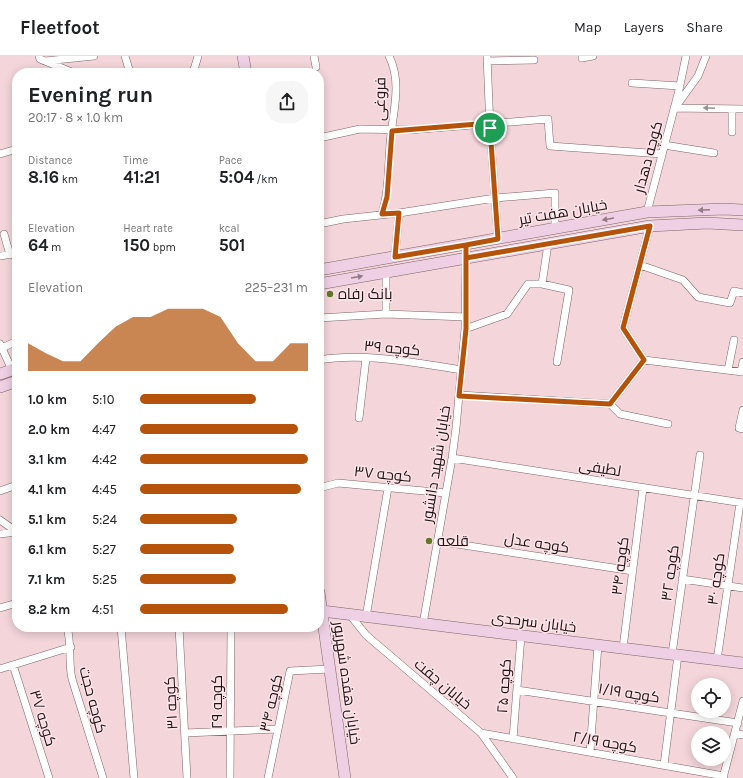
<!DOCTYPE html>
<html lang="en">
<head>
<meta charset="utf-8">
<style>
  :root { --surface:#fff; --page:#f6f6f6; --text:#202124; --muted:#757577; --line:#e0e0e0; --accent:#b45309 }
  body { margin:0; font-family:Karla,Cairo,sans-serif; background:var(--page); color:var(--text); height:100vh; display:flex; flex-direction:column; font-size:15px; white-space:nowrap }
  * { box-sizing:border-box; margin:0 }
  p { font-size:13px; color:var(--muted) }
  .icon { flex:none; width:22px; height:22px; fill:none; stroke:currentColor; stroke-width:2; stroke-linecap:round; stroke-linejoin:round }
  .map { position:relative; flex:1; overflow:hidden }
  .details { position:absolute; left:12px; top:12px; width:312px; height:564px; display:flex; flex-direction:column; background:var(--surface); border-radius:16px; box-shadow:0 2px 10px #0003 }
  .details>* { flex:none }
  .fabs { position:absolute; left:691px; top:622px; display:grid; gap:8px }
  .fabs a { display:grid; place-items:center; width:40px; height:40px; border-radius:50%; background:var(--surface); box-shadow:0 2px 10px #0003; font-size:20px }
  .pin { position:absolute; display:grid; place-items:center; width:34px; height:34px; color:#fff; margin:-17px; border:2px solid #fff; border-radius:50%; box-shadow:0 1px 4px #0007 }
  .round { display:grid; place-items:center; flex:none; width:42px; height:42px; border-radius:16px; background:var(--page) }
  .headline { display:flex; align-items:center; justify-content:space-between; height:68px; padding:0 16px }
  h1 { font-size:22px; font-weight:700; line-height:30px }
  .metrics { display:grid; grid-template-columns:repeat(3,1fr); gap:6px; height:68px; padding:4px 16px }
  .metrics div { display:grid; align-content:center }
  .metrics b { font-size:17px; font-weight:700 }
  .metrics small { font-size:11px; font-weight:400 }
  .metrics p { font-size:11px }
  .chart { height:112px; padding:8px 16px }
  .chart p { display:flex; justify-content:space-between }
  .chart svg { width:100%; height:72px; margin-top:4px; fill:var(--accent); opacity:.7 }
  ul { padding:0 16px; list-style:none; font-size:13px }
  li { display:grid; grid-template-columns:64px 48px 1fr; align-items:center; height:30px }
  li i { height:10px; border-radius:5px; background:var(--accent) }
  header { display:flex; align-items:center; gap:24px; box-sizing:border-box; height:56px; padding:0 20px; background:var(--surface); border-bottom:1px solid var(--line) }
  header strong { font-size:19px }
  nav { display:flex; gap:22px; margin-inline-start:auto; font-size:14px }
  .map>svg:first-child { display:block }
</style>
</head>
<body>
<header>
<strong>Fleetfoot</strong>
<nav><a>Map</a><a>Layers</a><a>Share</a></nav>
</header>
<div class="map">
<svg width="743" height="722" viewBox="0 0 743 722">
  <rect width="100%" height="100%" fill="#f3d5da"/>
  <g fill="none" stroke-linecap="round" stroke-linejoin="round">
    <g stroke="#7d6468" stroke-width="8">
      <path id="street" d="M39 0 40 3 74 17
        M125 0 130 17
        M314 0 316 11
        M487 0 490 72 498 183
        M582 2 593 0
        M45 5 94 0
        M487 5 534 4
        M193 17 198 0
        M632 27 680 30
        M677 49 698 20 706 0
        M674 52 743 53
        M732 53V76
        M319 82 360 73 409 74 548 63 550 90 662 98
        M664 89 714 97
        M0 98 17 93
        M647 156 679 34 686 0
        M382 158C389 135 388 112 390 88 392 59 403 28 389 0
        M319 168 343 163 399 157 495 142 555 137V173
        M4 178 10 199
        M0 200 17 197
        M395 201 399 157
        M640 209 683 224 698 241 730 247 734 235 743 237
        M386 216V258
        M542 228 548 188
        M319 262 386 258 466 261
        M465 273 507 258 528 228H542L569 234 557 306
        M0 288 12 314
        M2 292 17 285
        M319 304C364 296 417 307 462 314
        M644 304 623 272 650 170
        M644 304 743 316
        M728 314 734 284
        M741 316 743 306
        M459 339 610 348 644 304
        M610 348 620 358 668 368
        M743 354 739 372 743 373
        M359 362 366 302
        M452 402 743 447
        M319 432 338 427 446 437
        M0 435 17 429
        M0 464 17 476
        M0 478 17 476
        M437 485 633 515
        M682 523 743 532
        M0 552 17 547
        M350 559 366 579 481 677 513 722
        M366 561 388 432
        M423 568 452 402 456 372 465 273 466 202
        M67 571C72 589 68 606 72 623L103 722
        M121 571 134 722
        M179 571 187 722
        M623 592 643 432
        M672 598 700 399
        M717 604 740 447
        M13 609 49 722
        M0 613 71 591
        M517 634 738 667
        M185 677 278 673
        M481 677 724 720
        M735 677 743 679
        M513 683 521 580
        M590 696 598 589
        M664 709 678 599
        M230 722 231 571
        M268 722 290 615 330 613
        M723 722 743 645"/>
    </g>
    <g stroke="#7d6468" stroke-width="12">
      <path id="secondary" d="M243 0 246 17
        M319 214 647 156 724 153 743 154
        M319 228 650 170 707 167 743 169
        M0 318 17 312
        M0 331 17 325
        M319 536 345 722
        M322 555 743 607"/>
    </g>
    <use href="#street" stroke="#fff" stroke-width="7"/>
    <use href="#secondary" stroke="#efcfe3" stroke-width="11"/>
  </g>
  <defs><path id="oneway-solid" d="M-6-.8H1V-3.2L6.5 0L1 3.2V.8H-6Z"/></defs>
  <use fill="#999595" href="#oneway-solid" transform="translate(709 52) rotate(-178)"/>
  <g fill="#907a86">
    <use href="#oneway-solid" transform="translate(704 154) rotate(178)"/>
    <use href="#oneway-solid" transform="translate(608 163) rotate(170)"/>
    <use href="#oneway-solid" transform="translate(357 221) rotate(-10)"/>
  </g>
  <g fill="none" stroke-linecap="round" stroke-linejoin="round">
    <g stroke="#fff" stroke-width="8">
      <path id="route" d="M490 72 498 183 466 189V273L459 340 610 348 644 304 623 272 650 170 466 202V189L395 201 399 157 382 158 387 141 392 75 490 67V72"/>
    </g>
    <use href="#route" stroke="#b45309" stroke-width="5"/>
  </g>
  <g fill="#647828" stroke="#fde4e8" stroke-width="1.5">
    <circle cx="330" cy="238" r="4"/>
    <circle cx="429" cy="485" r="4"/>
  </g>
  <g text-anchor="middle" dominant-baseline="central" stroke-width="3" stroke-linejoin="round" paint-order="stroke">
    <g font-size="15" fill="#1d1314" stroke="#fde4e8">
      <text transform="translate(380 43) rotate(-89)">فروغی</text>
      <text transform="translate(648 101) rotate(-75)">کوچه دهدار</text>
      <text transform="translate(563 156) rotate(-10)">خیابان هفت تیر</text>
      <text transform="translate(392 292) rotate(5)">کوچه ۳۹</text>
      <text transform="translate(436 408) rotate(-81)">خیابان شهید دانشور</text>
      <text transform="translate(600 412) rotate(9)">لطیفی</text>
      <text transform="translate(383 418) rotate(6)">کوچه ۳۷</text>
      <text transform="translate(537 487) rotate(9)">کوچه عدل</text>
      <text transform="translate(620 510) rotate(-83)">کوچه ۳۴</text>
      <text transform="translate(670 517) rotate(-82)">کوچه ۳۲</text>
      <text transform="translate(716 523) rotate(-82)">کوچه ۳۰</text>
      <text transform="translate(534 566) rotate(7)">خیابان سرحدی</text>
      <text transform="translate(347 627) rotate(82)">خیابان هفده شهریور</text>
      <text transform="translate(443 628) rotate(40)">خیابان چفت</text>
      <text transform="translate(504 630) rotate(-86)">کوچه ۲۵</text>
      <text transform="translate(629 637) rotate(9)">کوچه ۱/۱۹</text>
      <text transform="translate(93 644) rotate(75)">کوچه حجت</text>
      <text transform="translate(217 646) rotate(-90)">کوچه ۲۹</text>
      <text transform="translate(171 647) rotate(-93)">کوچه ۳۱</text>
      <text transform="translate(271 647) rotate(-77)">کوچه ۳۴</text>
      <text transform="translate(43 662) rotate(73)">کوچه ۳۷</text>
      <text transform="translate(605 686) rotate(10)">کوچه ۲/۱۹</text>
    </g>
    <g font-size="15" fill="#1d1314" stroke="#fde4e8" text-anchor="start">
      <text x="338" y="238">بانک رفاه</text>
      <text x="437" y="485">قلعه</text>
    </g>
  </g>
</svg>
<div class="fabs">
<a><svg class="icon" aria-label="locate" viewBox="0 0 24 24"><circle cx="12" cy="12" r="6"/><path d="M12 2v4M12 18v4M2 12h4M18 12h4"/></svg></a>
<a><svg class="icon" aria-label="layers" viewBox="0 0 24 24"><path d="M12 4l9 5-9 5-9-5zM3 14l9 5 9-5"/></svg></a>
</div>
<div class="pin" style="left:490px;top:72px;background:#1e9e55"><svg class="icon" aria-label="arrive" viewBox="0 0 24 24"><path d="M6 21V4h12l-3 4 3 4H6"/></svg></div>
<section class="details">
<div class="headline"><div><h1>Evening run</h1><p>20:17 · 8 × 1.0 km</p></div><a class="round"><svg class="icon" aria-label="share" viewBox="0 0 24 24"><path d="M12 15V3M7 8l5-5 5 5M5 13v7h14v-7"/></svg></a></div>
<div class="metrics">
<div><p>Distance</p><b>8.16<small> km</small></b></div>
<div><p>Time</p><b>41:21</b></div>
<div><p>Pace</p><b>5:04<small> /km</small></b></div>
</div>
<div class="metrics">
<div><p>Elevation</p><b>64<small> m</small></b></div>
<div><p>Heart rate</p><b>150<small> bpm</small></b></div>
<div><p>kcal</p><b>501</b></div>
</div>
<div class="chart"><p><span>Elevation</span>225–231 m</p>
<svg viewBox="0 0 160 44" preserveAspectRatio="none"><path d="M0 44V27L10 33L20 38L30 38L40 27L50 17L60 11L70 11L80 6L90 6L100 6L110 11L120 27L130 38L140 38L150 27L160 27V44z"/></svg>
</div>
<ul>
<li><b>1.0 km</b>5:10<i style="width:69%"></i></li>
<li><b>2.0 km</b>4:47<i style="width:94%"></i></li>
<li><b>3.1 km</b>4:42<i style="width:100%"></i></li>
<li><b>4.1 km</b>4:45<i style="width:96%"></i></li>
<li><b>5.1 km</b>5:24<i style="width:58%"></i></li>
<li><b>6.1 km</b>5:27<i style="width:56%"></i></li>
<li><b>7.1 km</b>5:25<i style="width:57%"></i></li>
<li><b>8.2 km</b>4:51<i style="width:88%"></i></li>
</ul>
</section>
</div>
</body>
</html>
